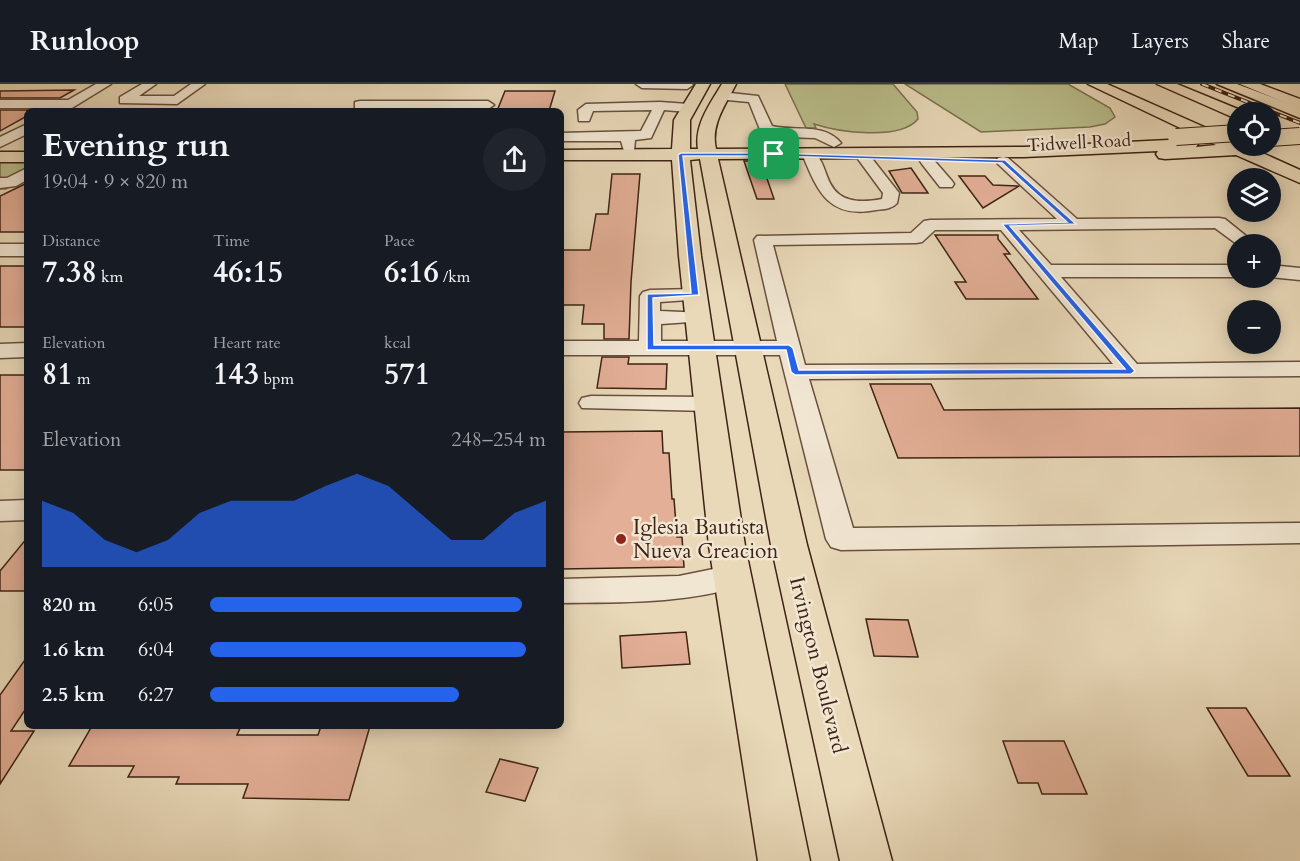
<!DOCTYPE html>
<html lang="en">
<head>
<meta charset="utf-8">
<style>
  :root { --surface:#171b24; --page:#20242c; --text:#f1f3f6; --muted:#9ea1a6; --line:#363941; --accent:#2563eb }
  body { margin:0; font-family:Cardo,serif; background:var(--page); color:var(--text); height:100vh; display:flex; flex-direction:column; font-size:22px; white-space:nowrap }
  * { box-sizing:border-box; margin:0 }
  p { font-size:20px; color:var(--muted) }
  .icon { flex:none; width:33px; height:33px; fill:none; stroke:currentColor; stroke-width:2; stroke-linecap:round; stroke-linejoin:round }
  .map { position:relative; flex:1; overflow:hidden }
  .side { position:absolute; left:24px; top:24px; width:540px; height:621px; display:flex; flex-direction:column; background:var(--surface); border-radius:9px; box-shadow:0 3px 15px #0003 }
  .side>* { flex:none }
  .tools { position:absolute; left:1227px; top:18px; display:grid; gap:12px }
  .tools a { display:grid; place-items:center; width:54px; height:54px; border-radius:50%; background:var(--surface); box-shadow:0 3px 15px #0003; font-size:30px }
  .pin { position:absolute; display:grid; place-items:center; width:51px; height:51px; color:#fff; margin:-26px; border-radius:12px; box-shadow:0 3px 9px #0006 }
  .round { display:grid; place-items:center; flex:none; width:63px; height:63px; border-radius:32px; background:var(--page) }
  .summary { display:flex; align-items:center; justify-content:space-between; height:102px; padding:0 18px }
  h1 { font-size:33px; font-weight:600; line-height:45px }
  .figures { display:grid; grid-template-columns:repeat(3,1fr); gap:9px; height:102px; padding:6px 18px }
  .figures div { display:grid; align-content:center }
  .figures b { font-size:30px; font-weight:600 }
  .figures small { font-size:16px; font-weight:400 }
  .figures p { font-size:16px }
  .chart { height:168px; padding:12px 18px }
  .chart p { display:flex; justify-content:space-between }
  .chart svg { width:100%; height:108px; margin-top:6px; fill:var(--accent); opacity:.7 }
  ul { padding:0 18px; list-style:none; font-size:20px }
  li { display:grid; grid-template-columns:96px 72px 1fr; align-items:center; height:45px }
  li i { height:15px; border-radius:8px; background:var(--accent) }
  header { display:flex; align-items:center; gap:36px; box-sizing:border-box; height:84px; padding:0 30px; background:var(--surface); border-bottom:2px solid var(--line) }
  header strong { font-size:28px }
  nav { display:flex; gap:33px; margin-inline-start:auto; font-size:21px }
  .map>svg:first-child { display:block }
</style>
</head>
<body>
<header>
<strong>Runloop</strong>
<nav><a>Map</a><a>Layers</a><a>Share</a></nav>
</header>
<div class="map">
<svg width="1300" height="777" viewBox="0 0 1300 777">
  <rect width="100%" height="100%" fill="#e9d9b9"/>
  <filter id="stains"><feTurbulence type="fractalNoise" baseFrequency=".00333" numOctaves="4"/><feColorMatrix values="0 0 0 0 .2 0 0 0 0 .09 0 0 0 0 .02 0 0 0 .5 -.17"/></filter>
  <radialGradient id="worn" r=".72"><stop offset=".6" stop-color="#630" stop-opacity="0"/><stop offset="1" stop-color="#630" stop-opacity=".3"/></radialGradient>
  <path fill="#babe8c" stroke="#7c7050" stroke-width="1.5" d="M785 0H893L917 28 918 35C900 57 838 48 814 40L816 44H806Z
    M905 0H1068L1110 24 1115 33 1105 40 1090 43 981 48Z
    M27 77V92L6 105H0V78Z"/>
  <path fill="#e3af97" stroke="#3e2214" stroke-width="1.5" d="M74 6 60 14H0V7Z
    M505 7H555L549 27H497Z
    M0 26H37L27 27V32L0 47Z
    M744 77H761L774 115H757Z
    M911 84 928 109H902L889 87Z
    M612 90H640L631 198 629 255H604V240H582L584 221H561L562 166H590L596 130H608Z
    M959 92H985L993 101 1019 102 983 124Z
    M27 99V148H0V112Z
    M935 151H998V155L1010 170H1004L1038 215H966L955 198H966Z
    M0 182H27V243H0Z
    M602 273H629L628 280H667L666 305 597 304Z
    M0 291H27V386H0Z
    M870 300H931L944 326 1300 324V372L898 374Z
    M662 347 663 369H669L672 415H674L677 453H682L684 483 561 485V348Z
    M27 454V507H0V487Z
    M866 535 908 536 918 573 874 572Z
    M686 548 690 580 622 584 620 552Z
    M27 573V623L11 647H34L0 700V611Z
    M1207 624H1246L1290 692H1248Z
    M92 642H241L237 651H318L321 642H370L349 716 243 714 248 700H176L179 693H128L134 682H69Z
    M1003 657H1064L1087 710H1042L1038 699H1018Z
    M500 675 538 684 525 717 486 708Z"/>
  <g fill="none" stroke-linecap="round" stroke-linejoin="round">
    <g stroke="#69503d" stroke-width="3">
      <path id="minor" d="M96 0H111L67 27H52L54 24H0V16H68Z
        M142 0H156L139 12H174L191 0H205L177 20 120 19V13Z
        M636 0H692L693 1 687 5 642 4Z
        M721 8 758 12 772 42C795 48 824 38 841 59L834 63 815 54 783 53 761 48 749 18 717 15 715 12Z
        M360 17H488L494 21 488 25 355 24V18Z
        M660 18 688 20 694 24 688 28 664 26 651 54 635 56 634 67H624L621 57H561V49L641 47 652 26 593 27 589 37H579L578 26 586 20Z
        M27 40V50L0 63V53Z
        M810 68C835 74 814 128 882 115L883 109 858 75 865 71 870 72 899 109 897 119C892 125 884 125 876 126 830 135 818 109 803 72Z
        M927 73 932 74 952 97 954 100 952 103H940L922 80 920 77 922 74Z
        M1003 73 1008 74 1077 135 1219 134 1225 135 1256 160 1238 161 1215 144 1019 146 1051 181H1238V193H1061L1137 280 1300 278V292L809 295 853 444 1300 439V459L841 466 831 463 826 455 780 271H561V257H639L640 212 643 208 650 206 695 205 702 207 705 211 702 215 660 218V227L705 229 708 233 705 237 661 240V257H777L754 156 757 152 911 149 924 137 930 136 1057 135 998 80 996 77 998 74ZM935 146H1001L1113 280 805 281 773 161 916 159 922 158Z
        M27 84V96L16 102 0 104V94H7Z
        M0 160H27V172H0Z
        M1270 181 1300 184V196L1270 193Z
        M27 259V273L0 274V260Z
        M591 312 709 313 718 315 721 320 718 325 709 327 582 324 579 319 582 314Z
        M27 416V436L0 437V417Z
        M733 481 744 485 749 493 744 501C684 520 623 518 561 519V495L679 492Z"/>
    </g>
    <g stroke="#3e2214" stroke-width="3">
      <path id="major" d="M696 0H710L690 36V65H698C694 41 710 20 722 0H736C726 20 710 41 716 65L1024 63 1189 55 1195 56 1198 60 1196 63 1216 61 1088 0H1107L1238 58V62H1247L1300 86V99L1236 71 1165 75 1159 74 1156 70 1158 67 1024 73 718 75 807 461 892 777H840L771 461 700 75 690 76 701 172 745 462 810 777H758L709 462 679 172 672 76H561V66L672 65 674 36Z
        M1240 0H1260L1300 15V25Z
        M0 68H27V78H0Z"/>
    </g>
    <g stroke="#3e2214" stroke-width="3">
      <path id="highway" d="M1157 0H1177L1245 28H1238V35L1232 33Z
        M1217 0H1237L1300 24V34Z"/>
    </g>
    <use href="#minor" fill="#f1e6d2" fill-rule="evenodd"/>
    <use href="#major" fill="#e9d9b9" fill-rule="evenodd"/>
    <use href="#highway" fill="#e9d9b9" fill-rule="evenodd"/>
    <g stroke="#3e2214" stroke-width="4">
      <path id="rail" d="M1202 0 1300 39"/>
    </g>
    <use href="#rail" stroke="#f1e6d2" stroke-width="2" stroke-dasharray="7" stroke-linecap="butt"/>
    <g stroke="#3e2214" stroke-width="18" stroke-linecap="butt">
      <path id="major-bridge" d="M1176 53 1238 49
        M1270 54 1300 52"/>
    </g>
    <use href="#major-bridge" stroke="#e9d9b9" stroke-width="16"/>
  </g>
  <path fill="#2563eb" stroke="#fff" stroke-width="1.5" fill-rule="evenodd" d="M681 69H774L1005 76 1076 140 1010 142 1135 287 1131 290 795 291 791 288 786 266H647V210L691 209 678 71ZM683 72H774L1002 79 1067 138 1002 140 1125 285 799 286 793 264 789 261H654L653 214 699 211Z"/>
  <circle fill="#8f2418" stroke="#f1e6d2" stroke-width="2" cx="621" cy="455" r="6"/>
  <g text-anchor="middle" dominant-baseline="central" stroke-width="5" stroke-linejoin="round" paint-order="stroke">
    <g font-size="18" fill="#3e2214" stroke="#f1e6d2">
      <text transform="translate(1079 59) rotate(-3)">Tidwell Road</text>
    </g>
    <g font-size="21" fill="#3e2214" stroke="#f1e6d2" text-anchor="start">
      <text x="633" y="443">Iglesia Bautista<tspan x="633" dy="24">Nueva Creacion</tspan></text>
    </g>
    <g font-size="21" fill="#3e2214" stroke="#f1e6d2">
      <text transform="translate(818 581) rotate(76)">Irvington Boulevard</text>
    </g>
  </g>
  <rect width="100%" height="100%" filter="url(#stains)"/>
  <rect width="100%" height="100%" fill="url(#worn)"/>
</svg>
<div class="tools">
<a><svg class="icon" aria-label="locate" viewBox="0 0 24 24"><circle cx="12" cy="12" r="6"/><path d="M12 2v4M12 18v4M2 12h4M18 12h4"/></svg></a>
<a><svg class="icon" aria-label="layers" viewBox="0 0 24 24"><path d="M12 4l9 5-9 5-9-5zM3 14l9 5 9-5"/></svg></a>
<a>+</a>
<a>−</a>
</div>
<div class="pin" style="left:774px;top:70px;background:#1e9e55"><svg class="icon" aria-label="arrive" viewBox="0 0 24 24"><path d="M6 21V4h12l-3 4 3 4H6"/></svg></div>
<section class="side">
<div class="summary"><div><h1>Evening run</h1><p>19:04 · 9 × 820 m</p></div><a class="round"><svg class="icon" aria-label="share" viewBox="0 0 24 24"><path d="M12 15V3M7 8l5-5 5 5M5 13v7h14v-7"/></svg></a></div>
<div class="figures">
<div><p>Distance</p><b>7.38<small> km</small></b></div>
<div><p>Time</p><b>46:15</b></div>
<div><p>Pace</p><b>6:16<small> /km</small></b></div>
</div>
<div class="figures">
<div><p>Elevation</p><b>81<small> m</small></b></div>
<div><p>Heart rate</p><b>143<small> bpm</small></b></div>
<div><p>kcal</p><b>571</b></div>
</div>
<div class="chart"><p><span>Elevation</span>248–254 m</p>
<svg viewBox="0 0 160 44" preserveAspectRatio="none"><path d="M0 44V17L10 22L20 33L30 38L40 33L50 22L60 17L70 17L80 17L90 11L100 6L110 11L120 22L130 33L140 33L150 22L160 17V44z"/></svg>
</div>
<ul>
<li><b>820 m</b>6:05<i style="width:93%"></i></li>
<li><b>1.6 km</b>6:04<i style="width:94%"></i></li>
<li><b>2.5 km</b>6:27<i style="width:74%"></i></li>
</ul>
</section>
</div>
</body>
</html>
